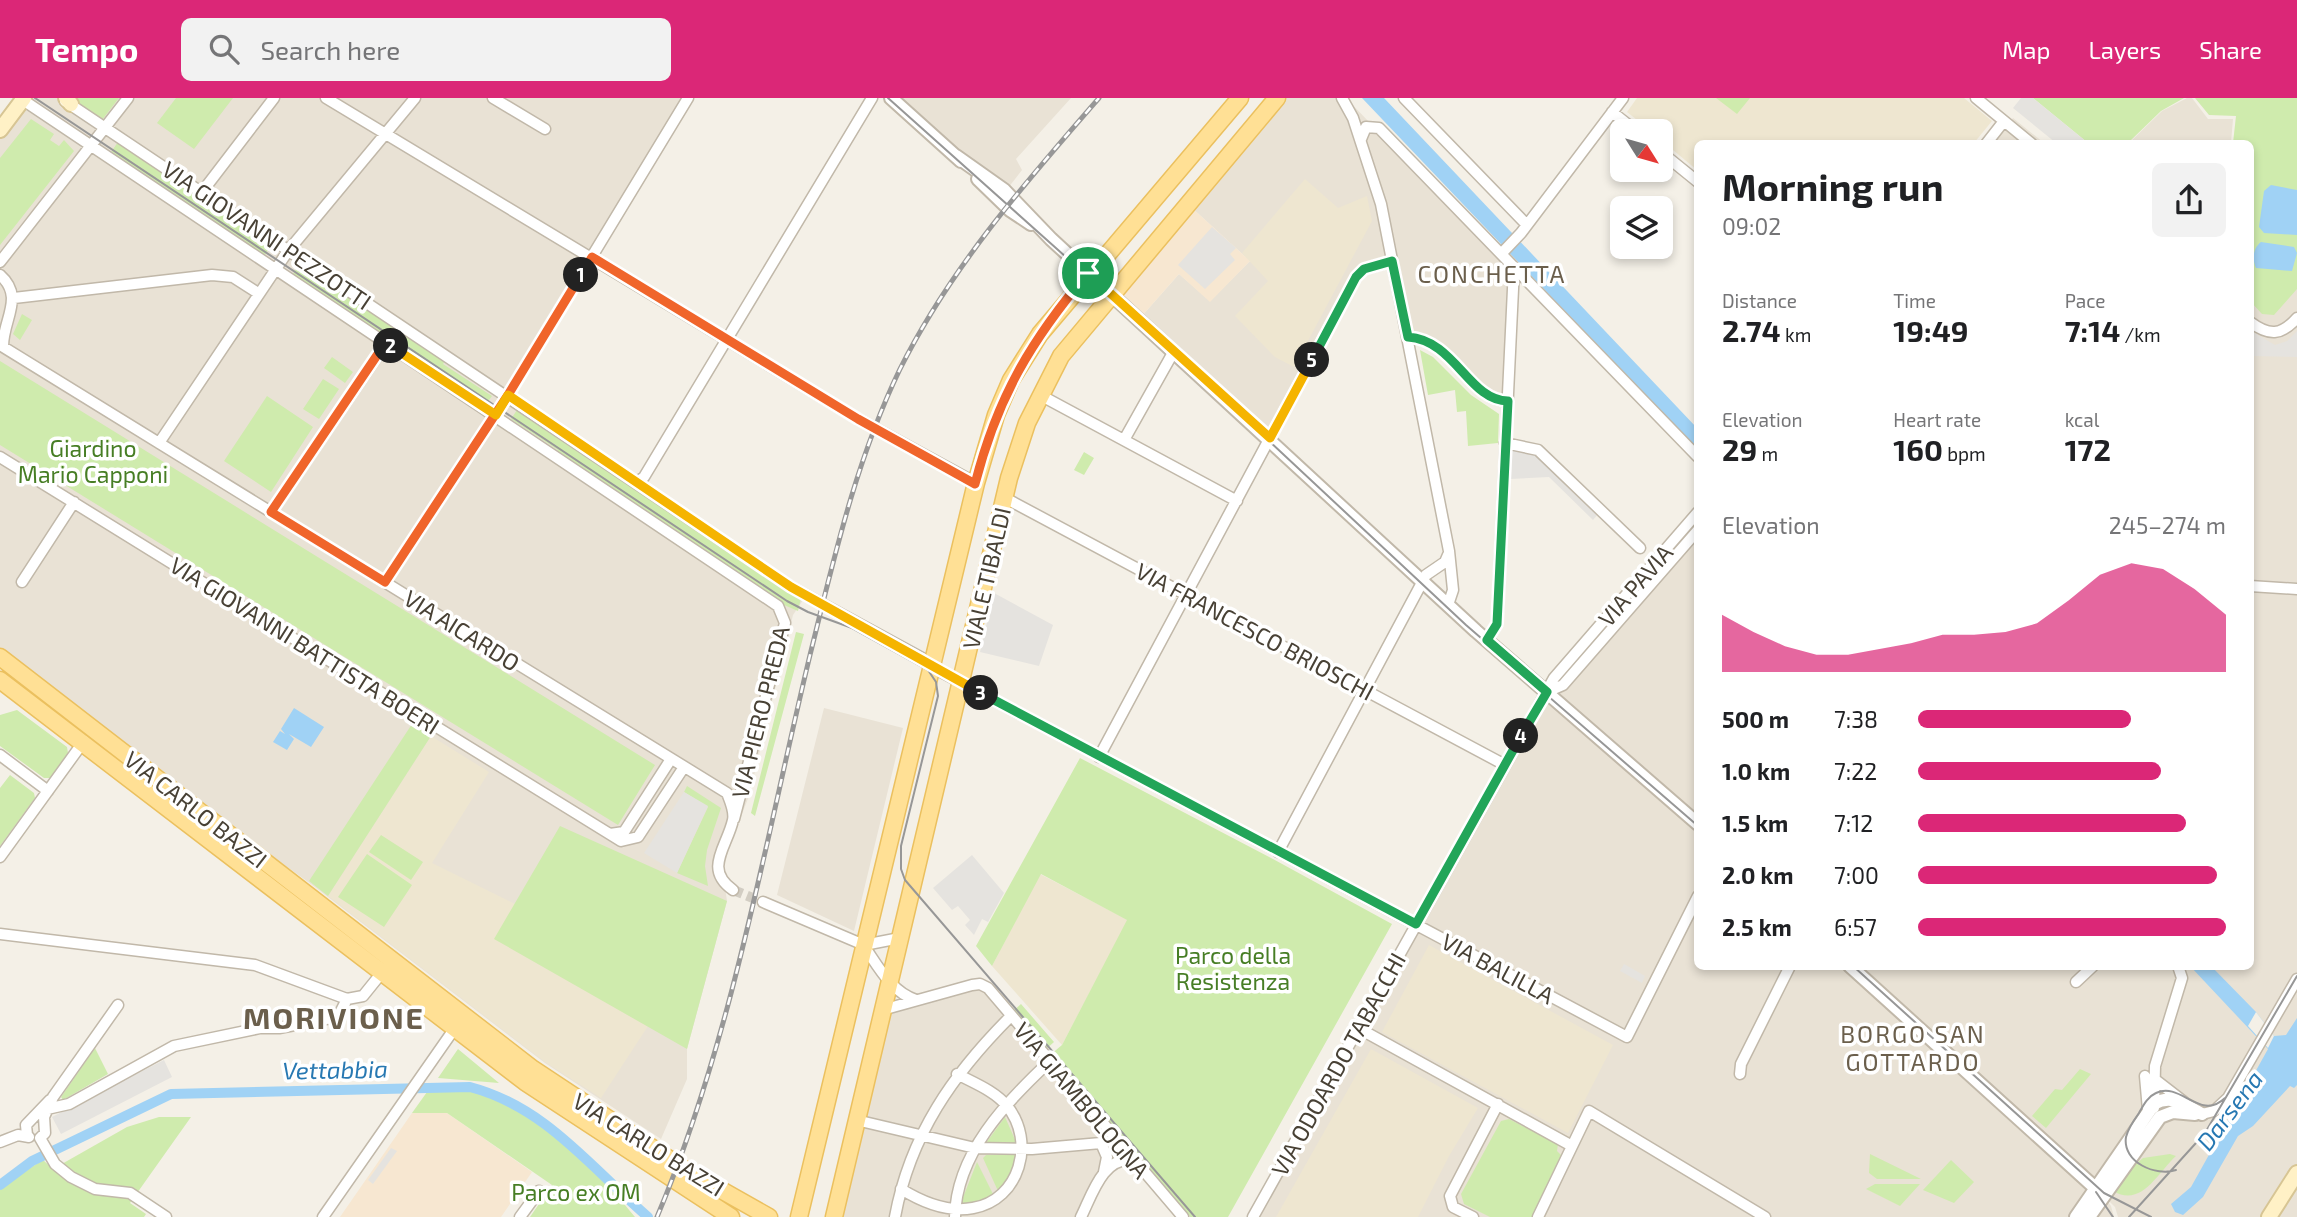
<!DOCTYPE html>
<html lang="en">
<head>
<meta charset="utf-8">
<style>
  :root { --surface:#fff; --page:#f2f2f2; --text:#202124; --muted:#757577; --accent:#db2777 }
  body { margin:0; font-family:"Exo 2",sans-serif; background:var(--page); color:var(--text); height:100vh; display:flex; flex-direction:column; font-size:26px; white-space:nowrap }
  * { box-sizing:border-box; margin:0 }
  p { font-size:23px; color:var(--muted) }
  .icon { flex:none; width:38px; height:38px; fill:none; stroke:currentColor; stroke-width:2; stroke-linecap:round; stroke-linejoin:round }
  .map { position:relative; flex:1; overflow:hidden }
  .drawer { position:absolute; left:1694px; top:42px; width:560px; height:830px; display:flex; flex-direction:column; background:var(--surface); border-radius:10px; box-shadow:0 4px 10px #0003 }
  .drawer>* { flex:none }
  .needle { width:46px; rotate:127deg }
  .buttons { position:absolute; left:1610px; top:21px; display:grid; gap:14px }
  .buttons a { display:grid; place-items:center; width:63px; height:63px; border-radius:10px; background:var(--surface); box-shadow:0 4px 10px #0003; font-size:35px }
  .pin { position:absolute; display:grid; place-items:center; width:60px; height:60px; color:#fff; margin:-30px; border:4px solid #fff; border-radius:50%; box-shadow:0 2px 7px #0007 }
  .km { position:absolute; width:35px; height:35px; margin:-18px; border-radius:50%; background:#222; color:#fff; font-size:19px; line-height:35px; text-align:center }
  .round { display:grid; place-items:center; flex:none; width:74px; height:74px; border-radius:10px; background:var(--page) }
  .headline { display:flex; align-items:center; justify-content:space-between; height:119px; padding:0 28px }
  h1 { font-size:38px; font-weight:700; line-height:52px }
  .metrics { display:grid; grid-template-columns:repeat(3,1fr); gap:10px; height:119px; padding:7px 28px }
  .metrics div { display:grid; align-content:center }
  .metrics b { font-size:30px; font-weight:700 }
  .metrics small { font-size:19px; font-weight:400 }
  .metrics p { font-size:19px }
  .chart { height:196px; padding:14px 28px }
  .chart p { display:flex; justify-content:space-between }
  .chart svg { width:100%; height:126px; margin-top:7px; fill:var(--accent); opacity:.7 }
  ul { padding:0 28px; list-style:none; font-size:23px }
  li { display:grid; grid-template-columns:112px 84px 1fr; align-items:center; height:52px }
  li i { height:18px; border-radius:9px; background:var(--accent) }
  header { display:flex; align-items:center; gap:42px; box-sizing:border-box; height:98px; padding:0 35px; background:var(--accent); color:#fff }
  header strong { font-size:33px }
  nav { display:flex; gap:38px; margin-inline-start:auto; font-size:24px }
  .search { width:490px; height:63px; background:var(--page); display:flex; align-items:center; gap:18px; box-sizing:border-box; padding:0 24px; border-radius:10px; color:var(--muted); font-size:26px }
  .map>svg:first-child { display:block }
</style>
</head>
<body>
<header>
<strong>Tempo</strong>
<div class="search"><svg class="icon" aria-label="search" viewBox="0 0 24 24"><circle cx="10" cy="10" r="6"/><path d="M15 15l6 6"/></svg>Search here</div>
<nav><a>Map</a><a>Layers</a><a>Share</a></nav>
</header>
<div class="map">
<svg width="2297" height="1119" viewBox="0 0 2297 1119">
  <rect width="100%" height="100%" fill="#f4f0e7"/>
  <path fill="#e9e2d5" d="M26 0H57L70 7 805 499 793 517 749 698 728 752 723 776 727 803 687 951V981L661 1041 545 965 311 786 109 642 0 558V33Z
    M63 0H687L508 295Z
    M898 0H1071L1016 61 1022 72 1008 90 964 59Z
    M1283 0H1346L1510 171 1503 299H1493L1444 249 1429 239 1411 236 1396 160 1362 167 1352 177 1271 336 1141 219 1179 176 1210 203 1250 163 1191 109Z
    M2187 0H2192L2208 21H2233L2231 45H2129L2162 13Z
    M2013 20 2044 45 1993 46Z
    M2251 71 2297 78V1119H2118L2115 1109 2102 1096 2111 1108 2114 1119H1254L1548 593 1697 418 1698 868H2250Z
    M824 610 903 630 854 833 777 797Z
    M981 889 1112 1042 1100 1075 1075 1119H835L884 914Z"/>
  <path fill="#f7e7d1" d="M1191 109 1250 163 1210 204 1179 176 1141 219 1115 194Z
    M412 1015H447L532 1074 501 1119H340Z"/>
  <path fill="#eee6d0" d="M1637 0H1964L1992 23 1974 45 1698 46 1697 72 1661 42V33H1651L1627 14Z
    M1305 81 1338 110 1367 98 1372 123 1294 269 1275 259 1235 218 1268 183 1242 155Z
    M431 638 489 674 432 765 515 806 495 841 648 928 601 1000 545 964 328 798Z
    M1040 776 1128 822 1062 947 992 868Z
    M1429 847 1613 947 1568 1035 1382 934Z
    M1371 951 1478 1010 1449 1058 1418 1119H1276Z"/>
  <path fill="#cfebad" d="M69 0H119L102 22Z
    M176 0H233L194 51 157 25Z
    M1716 0H1750L1737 16Z
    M2033 0H2184L2161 13 2128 45H2088Z
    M2195 0H2297V191L2274 217 2262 216 2251 204 2250 46 2233 45 2236 18 2209 17Z
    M31 21 54 36 50 42 59 48 64 42 74 53 0 147V60Z
    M118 44 272 146 263 160 109 57Z
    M299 166 445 263 443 266 492 298 486 306 291 179Z
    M22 216 32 222 20 242 13 236Z
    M1420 252 1433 259 1471 297 1499 316 1498 345 1468 348 1466 313 1457 314 1455 292 1428 297Z
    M332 259 353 274 345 285 324 270Z
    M0 263 655 667 618 727 0 347Z
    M323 281 339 291 319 321 303 311Z
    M267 298 313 329 271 394 224 363Z
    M517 312 801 500 798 513 784 507 556 355 558 352 511 321Z
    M1084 354 1094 360 1084 377 1074 372Z
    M796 534 804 536 755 718 751 715Z
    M17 612 67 649 68 655 50 680H44L0 648V617Z
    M412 626 431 638 328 798 309 783Z
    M1080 660 1273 761 1392 826 1228 1119H1190L1050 957 1062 947 1127 822 1041 776 992 868 976 848Z
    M10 677 34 695 35 700 0 748V690Z
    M687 688 721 710 707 752 705 768 708 788 677 775 708 709 684 694Z
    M560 728 727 803 687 951 494 841Z
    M381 737 423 764 411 782 369 754Z
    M367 756 412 787 384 829 338 799Z
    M1021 906 1054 944 1045 952 1012 914Z
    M95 950 108 976 63 1002 61 999Z
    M458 951 499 985 438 980Z
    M2080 971 2091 976 2046 1030 2032 1018 2055 991 2062 992Z
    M427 994C444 993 464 991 481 995 530 1007 604 1080 635 1119H530L552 1087 447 1015H412Z
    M159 1019H191L130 1105 146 1116 144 1119H0V1092L9 1083 43 1062 53 1071 127 1029Z
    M1005 1019 1017 1046 986 1045Z
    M1509 1021 1558 1046 1557 1053 1561 1057 1532 1119H1490L1464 1106 1461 1096 1501 1023Z
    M1019 1056 1017 1068 998 1093 983 1060 986 1057Z
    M1870 1056 1921 1081H1877L1869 1075Z
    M2170 1056 2176 1058C2158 1074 2142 1110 2113 1093L2130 1071 2143 1060Z
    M1951 1062 1974 1084 1954 1105 1923 1092Z
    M977 1064 993 1096 973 1107H960Z
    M1875 1086H1920L1900 1108 1866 1091Z"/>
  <path fill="#e5e3df" d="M2021 0H2033L2088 45H2056L2013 10Z
    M1212 129 1236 150 1230 156 1235 162 1205 191 1178 167Z
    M2251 233 2275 247 2287 243 2297 233V259L2251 258Z
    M1512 351 1537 355 1598 416 1593 422 1549 379 1510 381Z
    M994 495 1053 527 1039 568 980 554Z
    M684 694 708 708 677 775 644 755Z
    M972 757 1004 795 988 824 982 821 974 837 965 827 970 822 958 808 952 812 933 790Z
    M1624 866 1645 878 1642 885 1620 873Z
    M164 962 172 979 61 1036 52 1019Z
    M391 1050 397 1053 373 1086 368 1082Z"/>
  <path fill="#a0d2f5" d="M1362 0H1384L1697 330V352Z
    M2271 87 2297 92V137L2264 135 2259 129 2264 93Z
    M2261 144 2294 149 2297 155 2292 173 2256 170C2252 161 2253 150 2261 144Z
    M294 610 324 629 311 649 289 636 294 641 287 652 273 644 280 633 285 636 281 631Z
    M2190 868H2211L2256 914 2274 938 2286 937 2297 920V987L2294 990 2290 988 2253 1028 2238 1038 2203 1099 2183 1117 2175 1114 2171 1106 2191 1089 2268 951Z"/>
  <path fill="#f4f0e7" d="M2256 914 2274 938 2268 950 2248 928Z"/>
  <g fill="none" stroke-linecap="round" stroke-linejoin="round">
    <path stroke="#a0d2f5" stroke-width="10" d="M0 1087 32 1063 171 996 470 989C546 1009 591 1070 648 1119"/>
    <path stroke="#d2cdc3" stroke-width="10" stroke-dasharray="10 5" stroke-linecap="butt" d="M733 792 763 804"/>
    <g stroke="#c1b8a9" stroke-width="13">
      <path id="minor" d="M20 0 778 508 785 525 734 721
        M326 0 858 321 976 385
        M493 0 545 31
        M1342 0 1353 20 1381 106 1449 453 1453 492 1448 507
        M1404 0 1527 127
        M1976 0 2032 46
        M65 3 791 489 922 560 932 569 1627 939 1698 798
        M1612 14 1636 33
        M1361 41 1366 29 1379 30 1698 359
        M1986 46 2004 23
        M1661 54 1698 84
        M202 94 274 0
        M1502 155 1521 135 1623 0
        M0 164 128 0
        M0 177C25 199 3 221 3 248
        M14 200 212 177 233 179 258 195
        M2250 224C2269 238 2281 238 2297 220
        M1408 239C1455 242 1469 303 1508 303
        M0 247 727 695C730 703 735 713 733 722 727 749 703 771 733 792
        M1040 297 1237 403
        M1124 342 1174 253
        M159 345 288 153 415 0
        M1505 345 1538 352 1640 450
        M0 359 621 743 638 739 684 669
        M636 385 644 379 872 0
        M1005 400 1505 667
        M271 414 386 245
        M22 484 74 404
        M385 484 508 297 688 0
        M2250 488 2297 491
        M1487 543 1497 526 1514 170
        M1547 594 1563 587 1698 432
        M0 657 48 693
        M1099 659 1356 179 1364 171 1392 163
        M610 736 624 734 671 661
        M1278 754 1426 477 1445 464 1448 457
        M0 759 84 643
        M763 804 864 847
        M0 836 255 867 347 901 363 898 384 872
        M864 847 900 840
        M864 848C878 868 891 894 916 902
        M2076 884 2093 868
        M882 912 972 887 980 886 988 890 1183 1119
        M1358 930 1572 1048
        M1740 976 1741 966 1790 868
        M2145 978 2148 1012
        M2153 980 2184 1004
        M2154 1010 2155 968 2182 880 2178 868
        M47 1011 69 1006 174 948 260 930H279L331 920 339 917 347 901
        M2202 1016 2214 1013 2228 1000 2297 881
        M856 1022 975 1050 1032 1051 1101 1045
        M27 1037 26 1027 50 1002
        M40 1040 45 1035 44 1019 53 999 118 907
        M40 1040 55 1066 71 1079 95 1091 130 1095 166 1119
        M0 1044 18 1037 29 1039
        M1101 1045 1107 1059 1104 1074
        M901 1091C922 1104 947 1115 973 1110 1020 1102 1036 1043 1007 1008 995 993 974 985 957 976
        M323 1119 457 927
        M520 1119 539 1093
        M895 1119C910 1037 953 976 1011 918
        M955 1119C956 1056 1006 1004 1049 964
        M1081 1119C1092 1097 1103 1058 1133 1062
        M1253 1119 1554 580 1698 414
        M1473 1119 1453 1109 1450 1098 1498 1006
        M1538 1119 1589 1013 1765 1119"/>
    </g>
    <g stroke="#c1b8a9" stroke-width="16">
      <path id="tertiary" d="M891 0 961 63
        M956 58 1004 92 1051 141 1476 533 1698 726
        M978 81 1010 112 1031 126
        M1850 868 2103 1097
        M2076 1119 2154 1006C2172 995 2186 1008 2202 1016
        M2089 1119 2160 1019 2173 1014 2195 1016"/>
    </g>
    <g stroke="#d7c594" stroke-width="18">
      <path id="secondary" d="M66 0 71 6
        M0 32 24 0
        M2269 1119 2297 1075"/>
    </g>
    <g stroke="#ebc05f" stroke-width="19">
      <path id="primary" d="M0 559 533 971 684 1071 769 1119
        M0 582 525 984 731 1119
        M799 1119 976 385 996 317 1011 282 1040 236 1240 0
        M834 1119 1009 380 1027 325 1061 258 1277 0"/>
    </g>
    <use href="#minor" stroke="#fff" stroke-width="10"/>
    <use href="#tertiary" stroke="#fff" stroke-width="12"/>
    <use href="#secondary" stroke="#fff1c6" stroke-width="14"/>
    <use href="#primary" stroke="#ffe095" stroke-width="16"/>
    <path stroke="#979797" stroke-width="2" d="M35 0 787 503 808 514 852 530 928 572 936 584 938 598 901 748V771L905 782 1195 1119
      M888 0 1207 285 1466 527 1698 728
      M1853 868 2104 1095 2151 1119
      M2176 1072C2156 1079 2122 1064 2126 1039 2128 1031 2134 1022 2139 1015 2143 1008 2147 999 2156 995 2181 983 2200 1024 2225 1000
      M2096 1094 2113 1119
      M2129 1119 2205 1035 2297 878"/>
    <g stroke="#979797" stroke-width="5">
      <path id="rail" d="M657 1119C732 941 765 744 810 557 834 460 856 362 900 271 951 169 1025 85 1099 0"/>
    </g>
    <use href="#rail" stroke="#fff" stroke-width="2.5" stroke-dasharray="8" stroke-linecap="butt"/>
  </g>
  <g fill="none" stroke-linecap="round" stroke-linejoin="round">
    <g stroke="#fff" stroke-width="14">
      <path id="split-1" d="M581 177 592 159 858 321 975 386C997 300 1031 242 1088 175"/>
    </g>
    <g stroke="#fff" stroke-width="14">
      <path id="split-2" d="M391 248 386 244 271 414 385 484 508 297 581 177"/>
    </g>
    <g stroke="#fff" stroke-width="14">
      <path id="split-3" d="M391 248 496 317 508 297 791 489 981 595"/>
    </g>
    <g stroke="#fff" stroke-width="14">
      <path id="split-4" d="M981 595 1416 826 1521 638"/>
    </g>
    <g stroke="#fff" stroke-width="14">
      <path id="split-5" d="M1312 262 1356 179 1364 171 1392 163 1408 239C1455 242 1469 303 1508 303L1497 526 1487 542 1547 594 1521 638"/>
    </g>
    <g stroke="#fff" stroke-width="14">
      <path id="split-6" d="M1088 175 1270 340 1312 262"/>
    </g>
    <use href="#split-1" stroke="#f0652b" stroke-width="9"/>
    <use href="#split-2" stroke="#f0652b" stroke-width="9"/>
    <use href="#split-3" stroke="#f5b400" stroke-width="9"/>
    <use href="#split-4" stroke="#22a559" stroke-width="9"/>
    <use href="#split-5" stroke="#22a559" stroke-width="9"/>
    <use href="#split-6" stroke="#f5b400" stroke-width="9"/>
  </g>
  <g text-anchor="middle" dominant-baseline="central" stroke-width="7" stroke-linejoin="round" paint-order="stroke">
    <g font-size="23" fill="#484135" stroke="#fff">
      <text transform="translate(267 137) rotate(34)">VIA GIOVANNI PEZZOTTI</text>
      <text transform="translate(986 480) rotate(-77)">VIALE TIBALDI</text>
      <text transform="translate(1635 487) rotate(-49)">VIA PAVIA</text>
      <text transform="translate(462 532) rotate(32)">VIA AICARDO</text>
      <text transform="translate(1255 533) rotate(28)">VIA FRANCESCO BRIOSCHI</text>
      <text transform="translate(305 547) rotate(32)">VIA GIOVANNI BATTISTA BOERI</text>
      <text transform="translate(760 614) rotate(-76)">VIA PIERO PREDA</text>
      <text transform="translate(196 711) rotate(38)">VIA CARLO BAZZI</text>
      <text transform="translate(1498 870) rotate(28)">VIA BALILLA</text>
      <text transform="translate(1338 966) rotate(-61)">VIA ODOARDO TABACCHI</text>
      <text transform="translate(1082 1002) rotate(50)">VIA GIAMBOLOGNA</text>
      <text transform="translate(649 1046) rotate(32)">VIA CARLO BAZZI</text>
    </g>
    <g font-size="23" fill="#477e25" stroke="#fff">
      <text x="93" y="350">Giardino<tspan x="93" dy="26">Mario Capponi</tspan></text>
      <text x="1233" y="857">Parco della<tspan x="1233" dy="26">Resistenza</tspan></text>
      <text x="576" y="1094">Parco ex OM</text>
    </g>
    <g font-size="24" letter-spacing="2" fill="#6b5f4c" stroke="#fff">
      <text x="1492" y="175">CONCHETTA</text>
      <text x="1913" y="935">BORGO SAN<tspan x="1913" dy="28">GOTTARDO</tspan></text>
    </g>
    <g font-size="24" font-style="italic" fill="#2778b2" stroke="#fff">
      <text transform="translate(335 971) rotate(-1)">Vettabbia</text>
      <text transform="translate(2229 1012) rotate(-53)">Darsena</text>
    </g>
    <g font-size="30" font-weight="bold" letter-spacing="2" fill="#6b5f4c" stroke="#fff">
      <text x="334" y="919">MORIVIONE</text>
    </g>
  </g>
</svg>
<div class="buttons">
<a><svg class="needle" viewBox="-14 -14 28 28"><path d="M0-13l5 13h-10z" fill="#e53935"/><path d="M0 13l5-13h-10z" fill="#757577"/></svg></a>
<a><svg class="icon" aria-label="layers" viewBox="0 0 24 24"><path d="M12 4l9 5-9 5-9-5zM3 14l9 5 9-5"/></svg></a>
</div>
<div class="pin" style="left:1088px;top:175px;background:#1e9e55"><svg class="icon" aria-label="arrive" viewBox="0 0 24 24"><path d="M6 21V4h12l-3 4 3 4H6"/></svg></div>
<b class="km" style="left:581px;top:177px">1</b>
<b class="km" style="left:391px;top:248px">2</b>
<b class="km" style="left:981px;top:595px">3</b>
<b class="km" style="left:1521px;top:638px">4</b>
<b class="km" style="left:1312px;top:262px">5</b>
<section class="drawer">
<div class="headline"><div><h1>Morning run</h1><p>09:02</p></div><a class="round"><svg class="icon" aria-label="share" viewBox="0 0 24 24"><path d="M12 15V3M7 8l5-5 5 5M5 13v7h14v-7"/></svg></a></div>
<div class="metrics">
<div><p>Distance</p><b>2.74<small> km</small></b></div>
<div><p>Time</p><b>19:49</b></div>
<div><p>Pace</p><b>7:14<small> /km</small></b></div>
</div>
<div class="metrics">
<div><p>Elevation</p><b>29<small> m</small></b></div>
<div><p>Heart rate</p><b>160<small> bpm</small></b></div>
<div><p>kcal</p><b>172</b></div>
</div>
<div class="chart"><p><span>Elevation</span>245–274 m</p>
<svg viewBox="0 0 160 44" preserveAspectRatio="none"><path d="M0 44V24L10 30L20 35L30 38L40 38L50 36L60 34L70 31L80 31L90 30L100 27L110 19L120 10L130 6L140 8L150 15L160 24V44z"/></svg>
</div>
<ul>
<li><b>500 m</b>7:38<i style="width:69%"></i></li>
<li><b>1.0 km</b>7:22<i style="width:79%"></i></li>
<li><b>1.5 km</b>7:12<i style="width:87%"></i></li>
<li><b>2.0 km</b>7:00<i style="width:97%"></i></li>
<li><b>2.5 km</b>6:57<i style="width:100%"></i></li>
</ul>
</section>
</div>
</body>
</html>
